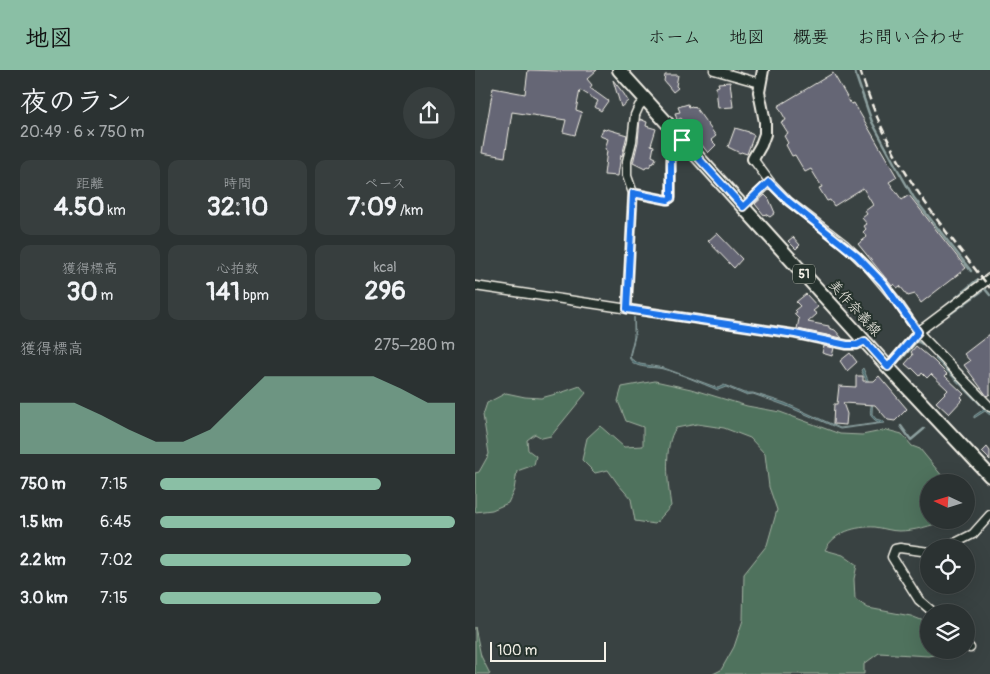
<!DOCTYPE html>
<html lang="ja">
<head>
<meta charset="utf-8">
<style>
  :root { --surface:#2b3232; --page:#373e3e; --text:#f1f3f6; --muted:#a6aaac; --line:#474d4d; --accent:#8abfa5 }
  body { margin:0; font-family:Pangolin,"Klee One",sans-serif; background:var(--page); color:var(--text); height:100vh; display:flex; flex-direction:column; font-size:19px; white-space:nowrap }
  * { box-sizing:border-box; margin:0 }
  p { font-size:16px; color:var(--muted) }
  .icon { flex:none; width:28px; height:28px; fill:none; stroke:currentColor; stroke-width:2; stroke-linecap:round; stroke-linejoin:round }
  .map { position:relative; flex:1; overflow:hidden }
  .panel { display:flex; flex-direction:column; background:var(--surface); width:475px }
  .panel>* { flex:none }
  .needle { width:32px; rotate:274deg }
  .tools { position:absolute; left:445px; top:404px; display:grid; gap:10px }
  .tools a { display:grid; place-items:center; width:55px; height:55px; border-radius:50%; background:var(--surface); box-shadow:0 5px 20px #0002,0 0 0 1px var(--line); font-size:25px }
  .scale { position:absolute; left:15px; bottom:12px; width:116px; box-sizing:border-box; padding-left:5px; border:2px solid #f4f1e8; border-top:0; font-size:14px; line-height:18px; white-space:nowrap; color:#f4f1e8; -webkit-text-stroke:4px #26332d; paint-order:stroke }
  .pin { position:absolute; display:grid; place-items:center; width:42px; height:42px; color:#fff; margin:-21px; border-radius:10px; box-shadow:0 2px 8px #0006 }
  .round { display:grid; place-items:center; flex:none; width:52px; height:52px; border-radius:26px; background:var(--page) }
  .headline { display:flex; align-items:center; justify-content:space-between; height:85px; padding:0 20px }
  h1 { font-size:28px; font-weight:700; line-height:38px }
  .figures { display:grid; grid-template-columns:repeat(3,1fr); gap:8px; height:85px; padding:5px 20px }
  .figures div { display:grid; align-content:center; border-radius:10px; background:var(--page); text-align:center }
  .figures b { font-size:25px; font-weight:700 }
  .figures small { font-size:14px; font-weight:400 }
  .figures p { font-size:14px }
  .chart { height:140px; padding:10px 20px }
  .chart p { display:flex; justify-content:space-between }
  .chart svg { width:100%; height:90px; margin-top:5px; fill:var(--accent); opacity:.7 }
  ul { padding:0 20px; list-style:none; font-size:16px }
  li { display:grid; grid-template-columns:80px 60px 1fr; align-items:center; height:38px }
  li i { height:12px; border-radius:6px; background:var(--accent) }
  header { display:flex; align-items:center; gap:30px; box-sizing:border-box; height:70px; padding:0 25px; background:var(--accent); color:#111 }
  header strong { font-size:24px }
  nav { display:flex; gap:28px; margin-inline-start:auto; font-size:18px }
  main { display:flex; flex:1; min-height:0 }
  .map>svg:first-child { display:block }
</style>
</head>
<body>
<header>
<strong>地図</strong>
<nav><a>ホーム</a><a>地図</a><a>概要</a><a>お問い合わせ</a></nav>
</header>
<main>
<section class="panel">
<div class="headline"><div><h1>夜のラン</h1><p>20:49 · 6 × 750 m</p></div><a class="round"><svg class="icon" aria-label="share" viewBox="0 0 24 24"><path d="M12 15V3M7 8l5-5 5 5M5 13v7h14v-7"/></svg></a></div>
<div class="figures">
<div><p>距離</p><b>4.50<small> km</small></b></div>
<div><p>時間</p><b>32:10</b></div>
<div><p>ペース</p><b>7:09<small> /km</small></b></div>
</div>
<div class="figures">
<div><p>獲得標高</p><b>30<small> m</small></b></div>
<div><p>心拍数</p><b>141<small> bpm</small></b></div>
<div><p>kcal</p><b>296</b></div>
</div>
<div class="chart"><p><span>獲得標高</span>275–280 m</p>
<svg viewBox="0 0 160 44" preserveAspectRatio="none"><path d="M0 44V19L10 19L20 19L30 25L40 32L50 38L60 38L70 32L80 19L90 6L100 6L110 6L120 6L130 6L140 12L150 19L160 19V44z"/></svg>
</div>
<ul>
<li><b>750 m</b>7:15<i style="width:75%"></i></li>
<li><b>1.5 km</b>6:45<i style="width:100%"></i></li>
<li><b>2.2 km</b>7:02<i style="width:85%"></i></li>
<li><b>3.0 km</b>7:15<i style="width:75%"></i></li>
</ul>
</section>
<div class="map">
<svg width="515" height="604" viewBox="0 0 515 604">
  <rect width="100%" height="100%" fill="#394242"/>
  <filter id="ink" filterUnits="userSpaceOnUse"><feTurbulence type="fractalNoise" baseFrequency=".02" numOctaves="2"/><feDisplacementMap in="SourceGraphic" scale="10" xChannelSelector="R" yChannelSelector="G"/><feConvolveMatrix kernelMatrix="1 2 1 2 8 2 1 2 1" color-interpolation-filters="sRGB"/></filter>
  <g filter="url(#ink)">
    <path fill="#50725d" stroke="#a2b2a2" d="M180 311 216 319 272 336 305 342 365 364 387 365 412 360 427 364 437 376 445 379 472 412H454V450H470C457 456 438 461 424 461 416 461 408 458 400 457 381 456 359 462 350 480L368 485 382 495 379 509 380 529 393 538 436 546 454 553V580H463L464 584 453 586 404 583 389 594V604H238L246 600 259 577 268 550 269 504 292 475 302 440 294 417 290 384 275 368 249 358 222 354 201 358C188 375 193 416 196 436L180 454 160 451 156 429 143 414 133 400 120 403 107 390 112 368 125 356 149 377 168 376V357L151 351 143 331 147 317Z
      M105 316 111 323 76 366 67 368 60 364 52 370 53 380 61 386 59 395 42 401 39 420 33 433 17 440 0 442V403L4 402 14 384 8 345 12 333 31 323 50 327 66 328 88 322Z
      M0 557 6 586 15 604H0Z"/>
    <path fill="#486a6e" stroke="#8da09f" d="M159 247 160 266 155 286 156 289 165 294 189 298 243 318 249 315 269 323H278L310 333 365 358 405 353C389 345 398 339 397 325 396 317 389 307 386 300L388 298 398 322 397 344 401 349 408 351 409 353 365 359 309 335 278 324 270 325 251 317 243 320C225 313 207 304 188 299 177 296 159 300 154 287L159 267Z
      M461 288 503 330 515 339V345L510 341 499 348V346L509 339 460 289Z"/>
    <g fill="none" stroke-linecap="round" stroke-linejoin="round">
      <path stroke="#8da09f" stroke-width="2.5" d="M379 0 397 52 423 100 439 128 496 201
        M510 219 515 225
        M472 235 502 210
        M475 244 507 221
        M427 289 442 271 447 274
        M426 356 436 370 449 359"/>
    </g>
    <path fill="#656674" stroke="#f4f1e8" d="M53 0 86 1 87 0H122L112 9 117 15 115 18 133 31 126 41 120 37 123 31 105 20 101 40 107 42 100 65 88 62 91 50 37 42 30 87 7 83 18 18 50 24Z
      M358 3 376 34 379 33 422 107 414 112 427 130 434 125 491 198 446 233 440 224 433 226 425 216 422 218 419 214 417 216 383 174 392 167 388 162 391 159 389 156 392 154 387 148 392 144 390 141 398 135 388 118 359 136 355 130 352 131 344 118 347 117 336 99 330 102 320 85 317 86 311 75 313 73 309 66 313 63 306 52 311 50 303 36Z
      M190 5H203L201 16 203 18 198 22 189 11Z
      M138 10 149 24 153 31 146 37Z
      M255 12 258 37 243 38 241 17 244 16 243 13Z
      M213 34 214 37 217 36 219 38 220 37 241 66 236 70 241 75 233 83 206 48 202 50 200 43 205 42 203 37Z
      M165 49 172 52 171 56 181 59 176 75 179 76 177 86 181 88 178 94 177 93 174 97 172 96 170 99 158 93 163 72Z
      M260 58 274 62V63L279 65 272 84 266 82 265 83 253 77Z
      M128 59 131 60 132 59 152 65 147 86 146 85 143 106 129 105 132 80 130 79 133 69 125 66Z
      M290 125 294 129 300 143 295 147 290 144 289 145 280 134Z
      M242 163 267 189 259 198 233 171Z
      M318 167 325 175 321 179 313 171Z
      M331 224 343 237 338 241 342 244 333 252 354 256V258L360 260 367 268 322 259 324 249 319 244 322 242 320 240 325 236 321 232Z
      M515 264V324L512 326 489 295 495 291 489 284Z
      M349 276 359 278 357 286 347 283Z
      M441 276 459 291 472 304 470 306 489 324 486 327 488 329 474 344 461 332 473 320 456 304 452 308 447 303 445 306 437 298 436 299 430 294 438 285 436 282Z
      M375 283 382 292 372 301 365 291Z
      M381 306H388V311H399L404 306 432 339 420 351 413 350 400 335 368 333 372 344 371 355 358 354 359 334H362L364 316 381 317Z
      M512 377 515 381V390L507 382Z"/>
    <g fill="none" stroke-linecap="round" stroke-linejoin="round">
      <g stroke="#f4f1e8" stroke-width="11">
        <path id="minor" d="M239 0 285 13
          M278 89 295 112 313 131 369 174 394 198 420 229 443 262 515 337
          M158 123 193 130 196 128V89L199 79 207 70
          M268 137 295 112
          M0 216 320 264 372 275H382L389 271
          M152 239 158 123 152 106V91L157 71 160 45 164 36 170 30
          M413 297 443 262 515 208
          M476 478 478 474 498 464 515 445
          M454 482 425 478 420 479 417 487 444 530 458 542
          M491 574 495 578"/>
      </g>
      <g stroke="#f4f1e8" stroke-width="14">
        <path id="tertiary" d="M278 89 286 75 290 64V52L284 22 288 0"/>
      </g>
      <g stroke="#f4f1e8" stroke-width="16">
        <path id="primary" d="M144 0 413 297 515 406"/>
      </g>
      <use href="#minor" stroke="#26332d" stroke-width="8"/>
      <use href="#tertiary" stroke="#26332d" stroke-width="10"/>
      <use href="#primary" stroke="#26332d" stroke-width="12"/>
      <path stroke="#f4f1e8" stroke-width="2.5" stroke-dasharray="8 4" stroke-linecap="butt" d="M385 0C393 25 402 50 415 74 441 126 479 172 515 218"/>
    </g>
  </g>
  <g fill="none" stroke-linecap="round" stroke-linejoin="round" filter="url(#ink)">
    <g stroke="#fff" stroke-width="10">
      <path id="route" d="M207 70 268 137 294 112 313 131 382 186 408 213 443 262 413 297 390 271 382 275H372L320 264 152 239 158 123 193 130 196 128V89L199 79Z"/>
    </g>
    <use href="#route" stroke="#1a73e8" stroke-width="6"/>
  </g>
  <g text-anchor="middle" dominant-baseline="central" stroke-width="4" stroke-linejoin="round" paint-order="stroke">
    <rect fill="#26332d" stroke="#b6b8b0" stroke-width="1" x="318" y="194.5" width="22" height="19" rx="4"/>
    <g font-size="12" font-weight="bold" fill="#f4f1e8">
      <text x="329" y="204">51</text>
    </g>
    <g font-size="14" fill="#f4f1e8" stroke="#26332d">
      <text transform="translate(380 238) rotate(48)">美作奈義線</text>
    </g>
  </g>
</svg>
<div class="tools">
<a><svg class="needle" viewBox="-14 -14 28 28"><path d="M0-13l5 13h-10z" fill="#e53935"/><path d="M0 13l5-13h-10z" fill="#a6aaac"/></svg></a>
<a><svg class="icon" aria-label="locate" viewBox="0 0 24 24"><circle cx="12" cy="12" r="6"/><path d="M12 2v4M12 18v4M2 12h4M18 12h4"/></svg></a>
<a><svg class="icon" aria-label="layers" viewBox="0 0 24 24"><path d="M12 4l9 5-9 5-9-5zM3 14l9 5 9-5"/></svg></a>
</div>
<div class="scale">100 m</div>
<div class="pin" style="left:207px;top:70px;background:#1e9e55"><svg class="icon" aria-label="arrive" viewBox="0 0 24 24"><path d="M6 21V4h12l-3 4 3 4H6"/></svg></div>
</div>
</main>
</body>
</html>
